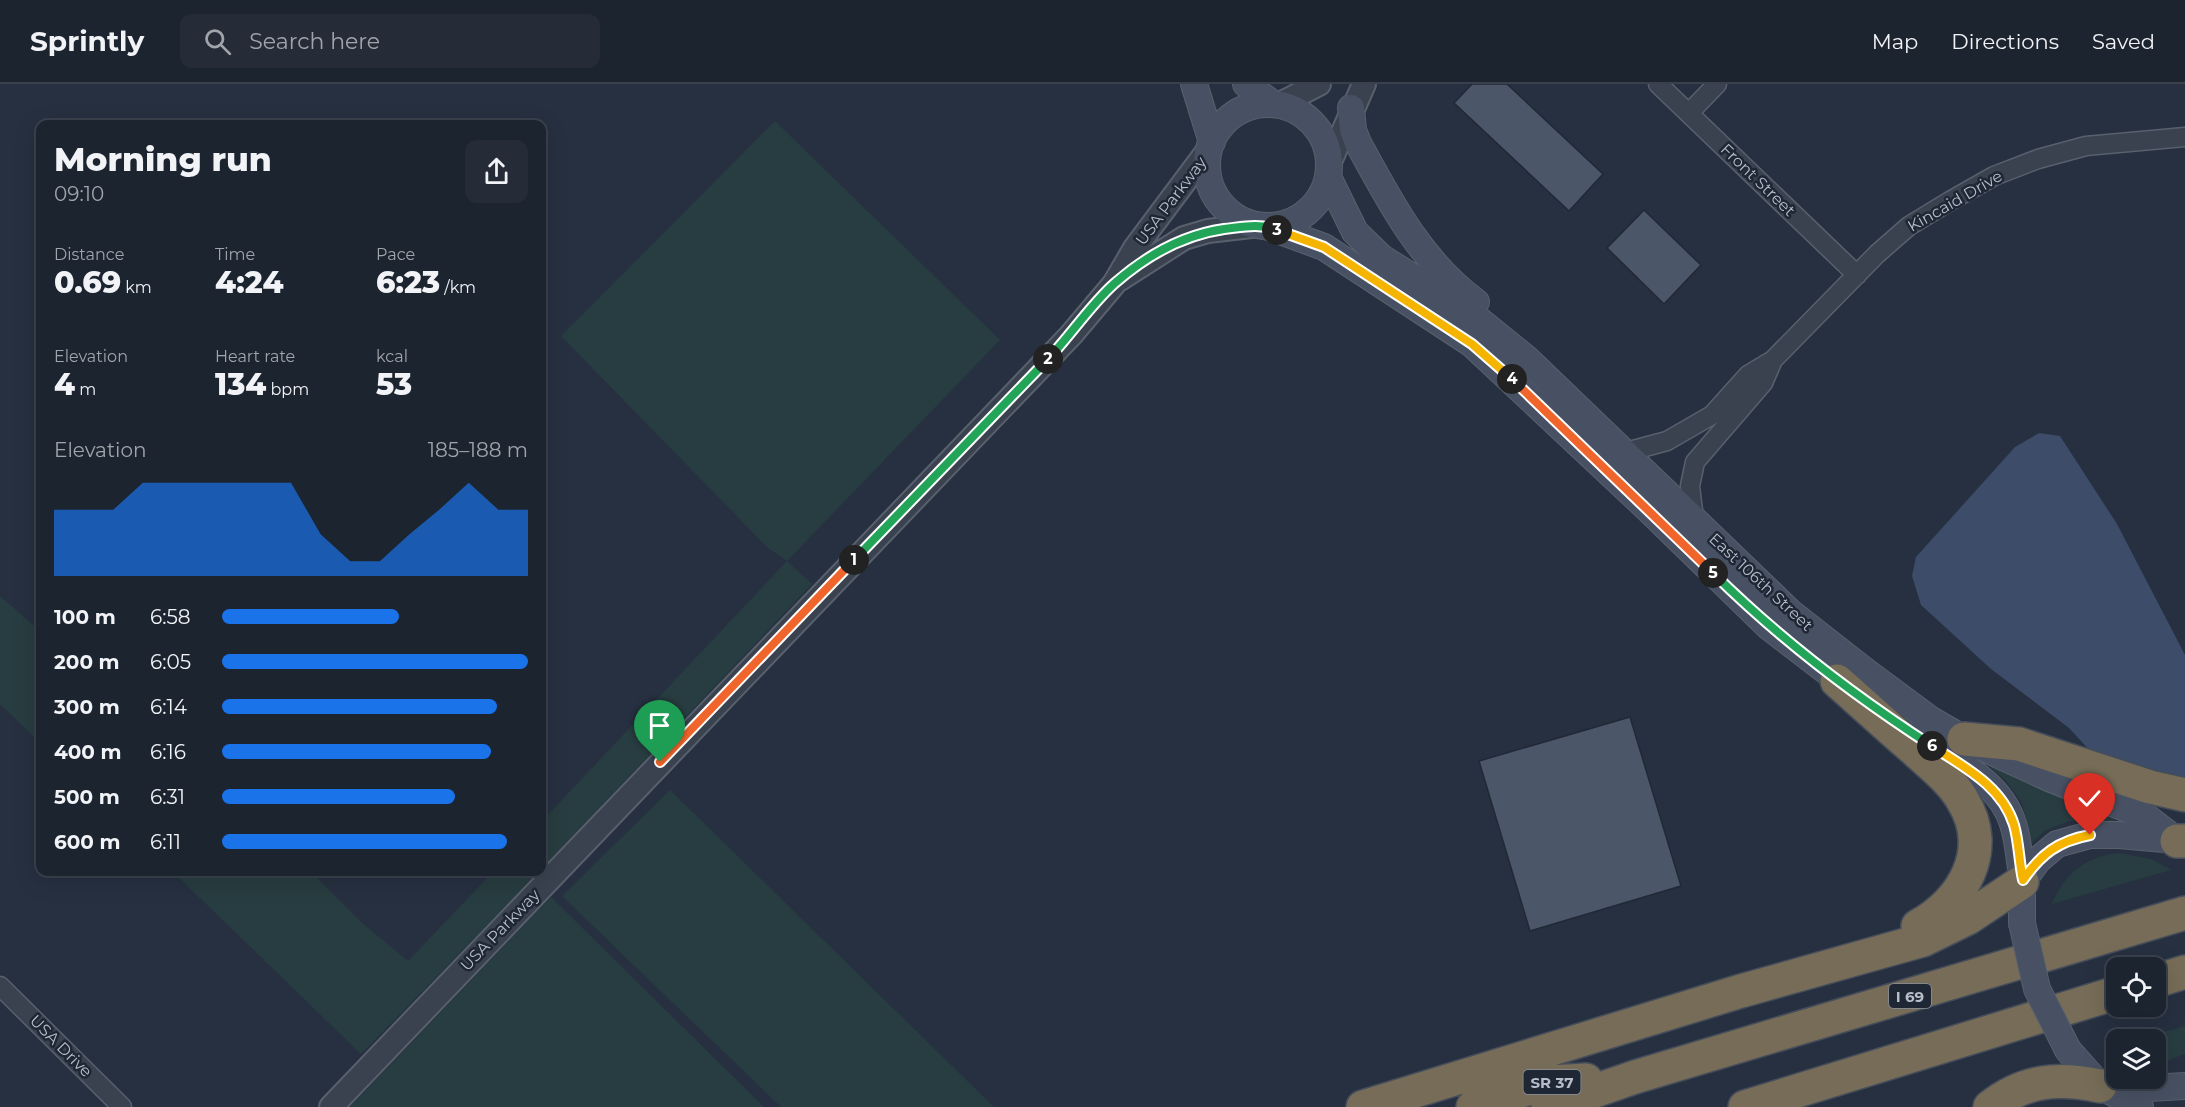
<!DOCTYPE html>
<html lang="en">
<head>
<meta charset="utf-8">
<style>
  :root { --surface:#1c2430; --page:#252c38; --text:#f1f3f6; --muted:#a0a4ab; --line:#3a414c; --accent:#1a73e8 }
  body { margin:0; font-family:Montserrat,sans-serif; background:var(--page); color:var(--text); height:100vh; display:flex; flex-direction:column; font-size:22px; white-space:nowrap }
  * { box-sizing:border-box; margin:0 }
  p { font-size:20px; color:var(--muted) }
  .icon { flex:none; width:33px; height:33px; fill:none; stroke:currentColor; stroke-width:2; stroke-linecap:round; stroke-linejoin:round }
  .map { position:relative; flex:1; overflow:hidden }
  .panel { position:absolute; left:36px; top:36px; width:510px; height:756px; display:flex; flex-direction:column; background:var(--surface); border-radius:12px; box-shadow:0 6px 24px #0002,0 0 0 2px var(--line) }
  .panel>* { flex:none }
  .fabs { position:absolute; left:2106px; top:873px; display:grid; gap:12px }
  .fabs a { display:grid; place-items:center; width:60px; height:60px; border-radius:12px; background:var(--surface); box-shadow:0 6px 24px #0002,0 0 0 2px var(--line); font-size:30px }
  .pin { position:absolute; display:grid; place-items:center; width:51px; height:51px; color:#fff; margin:-62px -26px; border-radius:50% 50% 50% 0; rotate:-45deg; box-shadow:0 0 6px #0007 }
  .pin .icon { rotate:45deg }
  .km { position:absolute; width:30px; height:30px; margin:-15px; border-radius:50%; background:#222; color:#fff; font-size:16px; line-height:30px; text-align:center }
  .round { display:grid; place-items:center; flex:none; width:63px; height:63px; border-radius:12px; background:var(--page) }
  .summary { display:flex; align-items:center; justify-content:space-between; height:102px; padding:0 18px }
  h1 { font-size:33px; font-weight:800; line-height:45px }
  .figures { display:grid; grid-template-columns:repeat(3,1fr); gap:9px; height:102px; padding:6px 18px }
  .figures div { display:grid; align-content:center }
  .figures b { font-size:30px; font-weight:800 }
  .figures small { font-size:16px; font-weight:400 }
  .figures p { font-size:16px }
  .chart { height:168px; padding:12px 18px }
  .chart p { display:flex; justify-content:space-between }
  .chart svg { width:100%; height:108px; margin-top:6px; fill:var(--accent); opacity:.7 }
  ul { padding:0 18px; list-style:none; font-size:20px }
  li { display:grid; grid-template-columns:96px 72px 1fr; align-items:center; height:45px }
  li i { height:15px; border-radius:8px; background:var(--accent) }
  header { display:flex; align-items:center; gap:36px; box-sizing:border-box; height:84px; padding:0 30px; background:var(--surface); border-bottom:2px solid var(--line) }
  header strong { font-size:28px }
  nav { display:flex; gap:33px; margin-inline-start:auto; font-size:21px }
  .search { width:420px; height:54px; background:var(--page); display:flex; align-items:center; gap:15px; box-sizing:border-box; padding:0 21px; border-radius:12px; color:var(--muted); font-size:22px }
  .map>svg:first-child { display:block }
</style>
</head>
<body>
<header>
<strong>Sprintly</strong>
<div class="search"><svg class="icon" aria-label="search" viewBox="0 0 24 24"><circle cx="10" cy="10" r="6"/><path d="M15 15l6 6"/></svg>Search here</div>
<nav><a>Map</a><a>Directions</a><a>Saved</a></nav>
</header>
<div class="map">
<svg width="2185" height="1023" viewBox="0 0 2185 1023">
  <rect width="100%" height="100%" fill="#263040"/>
  <path fill="#283d41" d="M775 37 1000 256 787 477 812 500 542 784V737L787 477 768 464 561 252Z
    M0 512 40 547V659L0 620Z
    M1991 681 2114 736 2115 739 2069 737 2044 747 2032 759 2022 719 2007 698 1990 683Z
    M670 706 994 1023H781L562 812Z
    M2119 769 2151 775 2171 786 2052 820C2064 790 2086 772 2119 769Z
    M173 788H311L361 838 408 877 493 788H539L361 970Z
    M551 813 764 1023H350Z
    M2185 942V970L2156 981V956L2139 955Z"/>
  <path fill="#3c4c69" d="M2039 349 2060 352 2117 440 2185 571V693L2143 686 2093 670 2069 644 1991 585 1921 521 1912 492 1916 473 2015 363Z"/>
  <path fill="#4c5669" stroke="#212937" stroke-width="1.5" d="M1472 0H1507L1603 90 1569 127 1454 19Z
    M1644 126 1701 181 1664 220 1607 164Z
    M1630 633 1681 802 1530 847 1479 677Z"/>
  <g fill="none" stroke-linecap="round" stroke-linejoin="round">
    <g stroke="#58606d" stroke-width="21">
      <path id="minor" d="M1658 0 1857 191
        M1689 29 1717 0
        M1626 368 1667 357 1712 331 1748 291 1773 276 1877 170 1909 142 1950 117 1994 92 2038 75 2086 62 2185 53
        M1694 435 1690 402 1695 378 1763 299 1773 276
        M0 902 122 1023"/>
    </g>
    <g stroke="#58606d" stroke-width="26">
      <path id="tertiary" d="M1278 21 1319 0
        M1329 80 1364 0
        M1120 195 1184 154 1208 147 1260 141
        M331 1023 1071 251 1114 200 1135 164 1209 65"/>
    </g>
    <g stroke="#58606d" stroke-width="28">
      <path id="secondary" d="M1194 0 1212 58
        M1246 0 1273 20
        M1207 81a61 61 0 1 1 122 0a61 61 0 1 1-122 0Z
        M1351 24 1353 46 1358 59C1390 118 1421 178 1476 218
        M1328 93 1355 148 1382 174 1474 232 1527 275 1791 529 1865 587 1931 636 1964 655 2051 695 2145 732 2175 755
        M1266 142 1324 163 1472 260 1648 425 1769 543 1851 606
        M1915 651C1951 676 2000 696 2013 740 2019 758 2019 777 2023 796
        M2022 839V798L2038 776 2057 760 2090 751H2119L2176 756
        M2068 966 2100 1002 2140 1023
        M2113 1006 2185 1002"/>
    </g>
    <g stroke="#454d5a" stroke-width="36">
      <path id="motorway" d="M1837 597C1863 620 1889 644 1916 667 1932 682 1952 697 1963 717 1993 766 1963 818 1918 842
        M1964 655 2019 660 2150 703 2185 711
        M2177 757H2185
        M2156 897 2185 888
        M1363 1023 1741 907 1923 856 1968 834 2022 798
        M1473 1023 1548 998 1586 996
        M1548 1023 1635 993 2185 829
        M1745 1023 2116 909
        M1990 1023C2024 996 2058 993 2100 1002"/>
    </g>
    <use href="#minor" stroke="#3a4250" stroke-width="18"/>
    <use href="#tertiary" stroke="#3a4250" stroke-width="22"/>
    <use href="#secondary" stroke="#485163" stroke-width="26"/>
    <use href="#motorway" stroke="#766c57" stroke-width="33"/>
    <g stroke="#58606d" stroke-width="28" stroke-linecap="butt">
      <path id="secondary-bridge" d="M2022 839 2037 905 2068 966"/>
    </g>
    <use href="#secondary-bridge" stroke="#485163" stroke-width="26"/>
  </g>
  <g fill="none" stroke-linecap="round" stroke-linejoin="round">
    <g stroke="#fff" stroke-width="12">
      <path id="split-1" d="M660 678 854 476"/>
    </g>
    <g stroke="#fff" stroke-width="12">
      <path id="split-2" d="M854 476 1048 275"/>
    </g>
    <g stroke="#fff" stroke-width="12">
      <path id="split-3" d="M1048 275C1070 252 1092 219 1115 199 1146 172 1182 151 1224 145 1243 143 1259 139 1277 146"/>
    </g>
    <g stroke="#fff" stroke-width="12">
      <path id="split-4" d="M1277 146 1324 163 1472 260 1512 295"/>
    </g>
    <g stroke="#fff" stroke-width="12">
      <path id="split-5" d="M1512 295 1713 489"/>
    </g>
    <g stroke="#fff" stroke-width="12">
      <path id="split-6" d="M1713 489C1780 555 1853 611 1932 662"/>
    </g>
    <g stroke="#fff" stroke-width="12">
      <path id="split-7" d="M1932 662C1964 683 2002 702 2014 741 2019 758 2019 778 2023 796 2041 770 2058 757 2090 751"/>
    </g>
    <use href="#split-1" stroke="#f0652b" stroke-width="8"/>
    <use href="#split-2" stroke="#22a559" stroke-width="8"/>
    <use href="#split-3" stroke="#22a559" stroke-width="8"/>
    <use href="#split-4" stroke="#f5b400" stroke-width="8"/>
    <use href="#split-5" stroke="#f0652b" stroke-width="8"/>
    <use href="#split-6" stroke="#22a559" stroke-width="8"/>
    <use href="#split-7" stroke="#f5b400" stroke-width="8"/>
  </g>
  <g text-anchor="middle" dominant-baseline="central" stroke-width="5" stroke-linejoin="round" paint-order="stroke">
    <g fill="#1f2735" stroke="#89909d" stroke-width="1.5">
      <rect x="1889" y="900" width="42" height="24" rx="4.5"/>
      <rect x="1523.5" y="986" width="57" height="24" rx="4.5"/>
    </g>
    <g font-size="15" font-weight="bold" fill="#b7bdca">
      <text x="1910" y="912">I 69</text>
      <text x="1552" y="998">SR 37</text>
    </g>
    <g font-size="16" fill="#b7bdca" stroke="#1f2735">
      <text transform="translate(1758 96) rotate(44)">Front Street</text>
      <text transform="translate(1171 117) rotate(-53)">USA Parkway</text>
      <text transform="translate(1955 117) rotate(-30)">Kincaid Drive</text>
      <text transform="translate(1761 498) rotate(43)">East 106th Street</text>
      <text transform="translate(500 846) rotate(-46)">USA Parkway</text>
      <text transform="translate(61 962) rotate(45)">USA Drive</text>
    </g>
  </g>
</svg>
<div class="fabs">
<a><svg class="icon" aria-label="locate" viewBox="0 0 24 24"><circle cx="12" cy="12" r="6"/><path d="M12 2v4M12 18v4M2 12h4M18 12h4"/></svg></a>
<a><svg class="icon" aria-label="layers" viewBox="0 0 24 24"><path d="M12 4l9 5-9 5-9-5zM3 14l9 5 9-5"/></svg></a>
</div>
<div class="pin" style="left:660px;top:678px;background:#1e9e55"><svg class="icon" aria-label="arrive" viewBox="0 0 24 24"><path d="M6 21V4h12l-3 4 3 4H6"/></svg></div>
<div class="pin" style="left:2090px;top:751px;background:#d93025"><svg class="icon" aria-label="check" viewBox="0 0 24 24"><path d="M5 12l5 5 9-10"/></svg></div>
<b class="km" style="left:854px;top:476px">1</b>
<b class="km" style="left:1048px;top:275px">2</b>
<b class="km" style="left:1277px;top:146px">3</b>
<b class="km" style="left:1512px;top:295px">4</b>
<b class="km" style="left:1713px;top:489px">5</b>
<b class="km" style="left:1932px;top:662px">6</b>
<section class="panel">
<div class="summary"><div><h1>Morning run</h1><p>09:10</p></div><a class="round"><svg class="icon" aria-label="share" viewBox="0 0 24 24"><path d="M12 15V3M7 8l5-5 5 5M5 13v7h14v-7"/></svg></a></div>
<div class="figures">
<div><p>Distance</p><b>0.69<small> km</small></b></div>
<div><p>Time</p><b>4:24</b></div>
<div><p>Pace</p><b>6:23<small> /km</small></b></div>
</div>
<div class="figures">
<div><p>Elevation</p><b>4<small> m</small></b></div>
<div><p>Heart rate</p><b>134<small> bpm</small></b></div>
<div><p>kcal</p><b>53</b></div>
</div>
<div class="chart"><p><span>Elevation</span>185–188 m</p>
<svg viewBox="0 0 160 44" preserveAspectRatio="none"><path d="M0 44V17L10 17L20 17L30 6L40 6L50 6L60 6L70 6L80 6L90 27L100 38L110 38L120 27L130 17L140 6L150 17L160 17V44z"/></svg>
</div>
<ul>
<li><b>100 m</b>6:58<i style="width:58%"></i></li>
<li><b>200 m</b>6:05<i style="width:100%"></i></li>
<li><b>300 m</b>6:14<i style="width:90%"></i></li>
<li><b>400 m</b>6:16<i style="width:88%"></i></li>
<li><b>500 m</b>6:31<i style="width:76%"></i></li>
<li><b>600 m</b>6:11<i style="width:93%"></i></li>
</ul>
</section>
</div>
</body>
</html>
